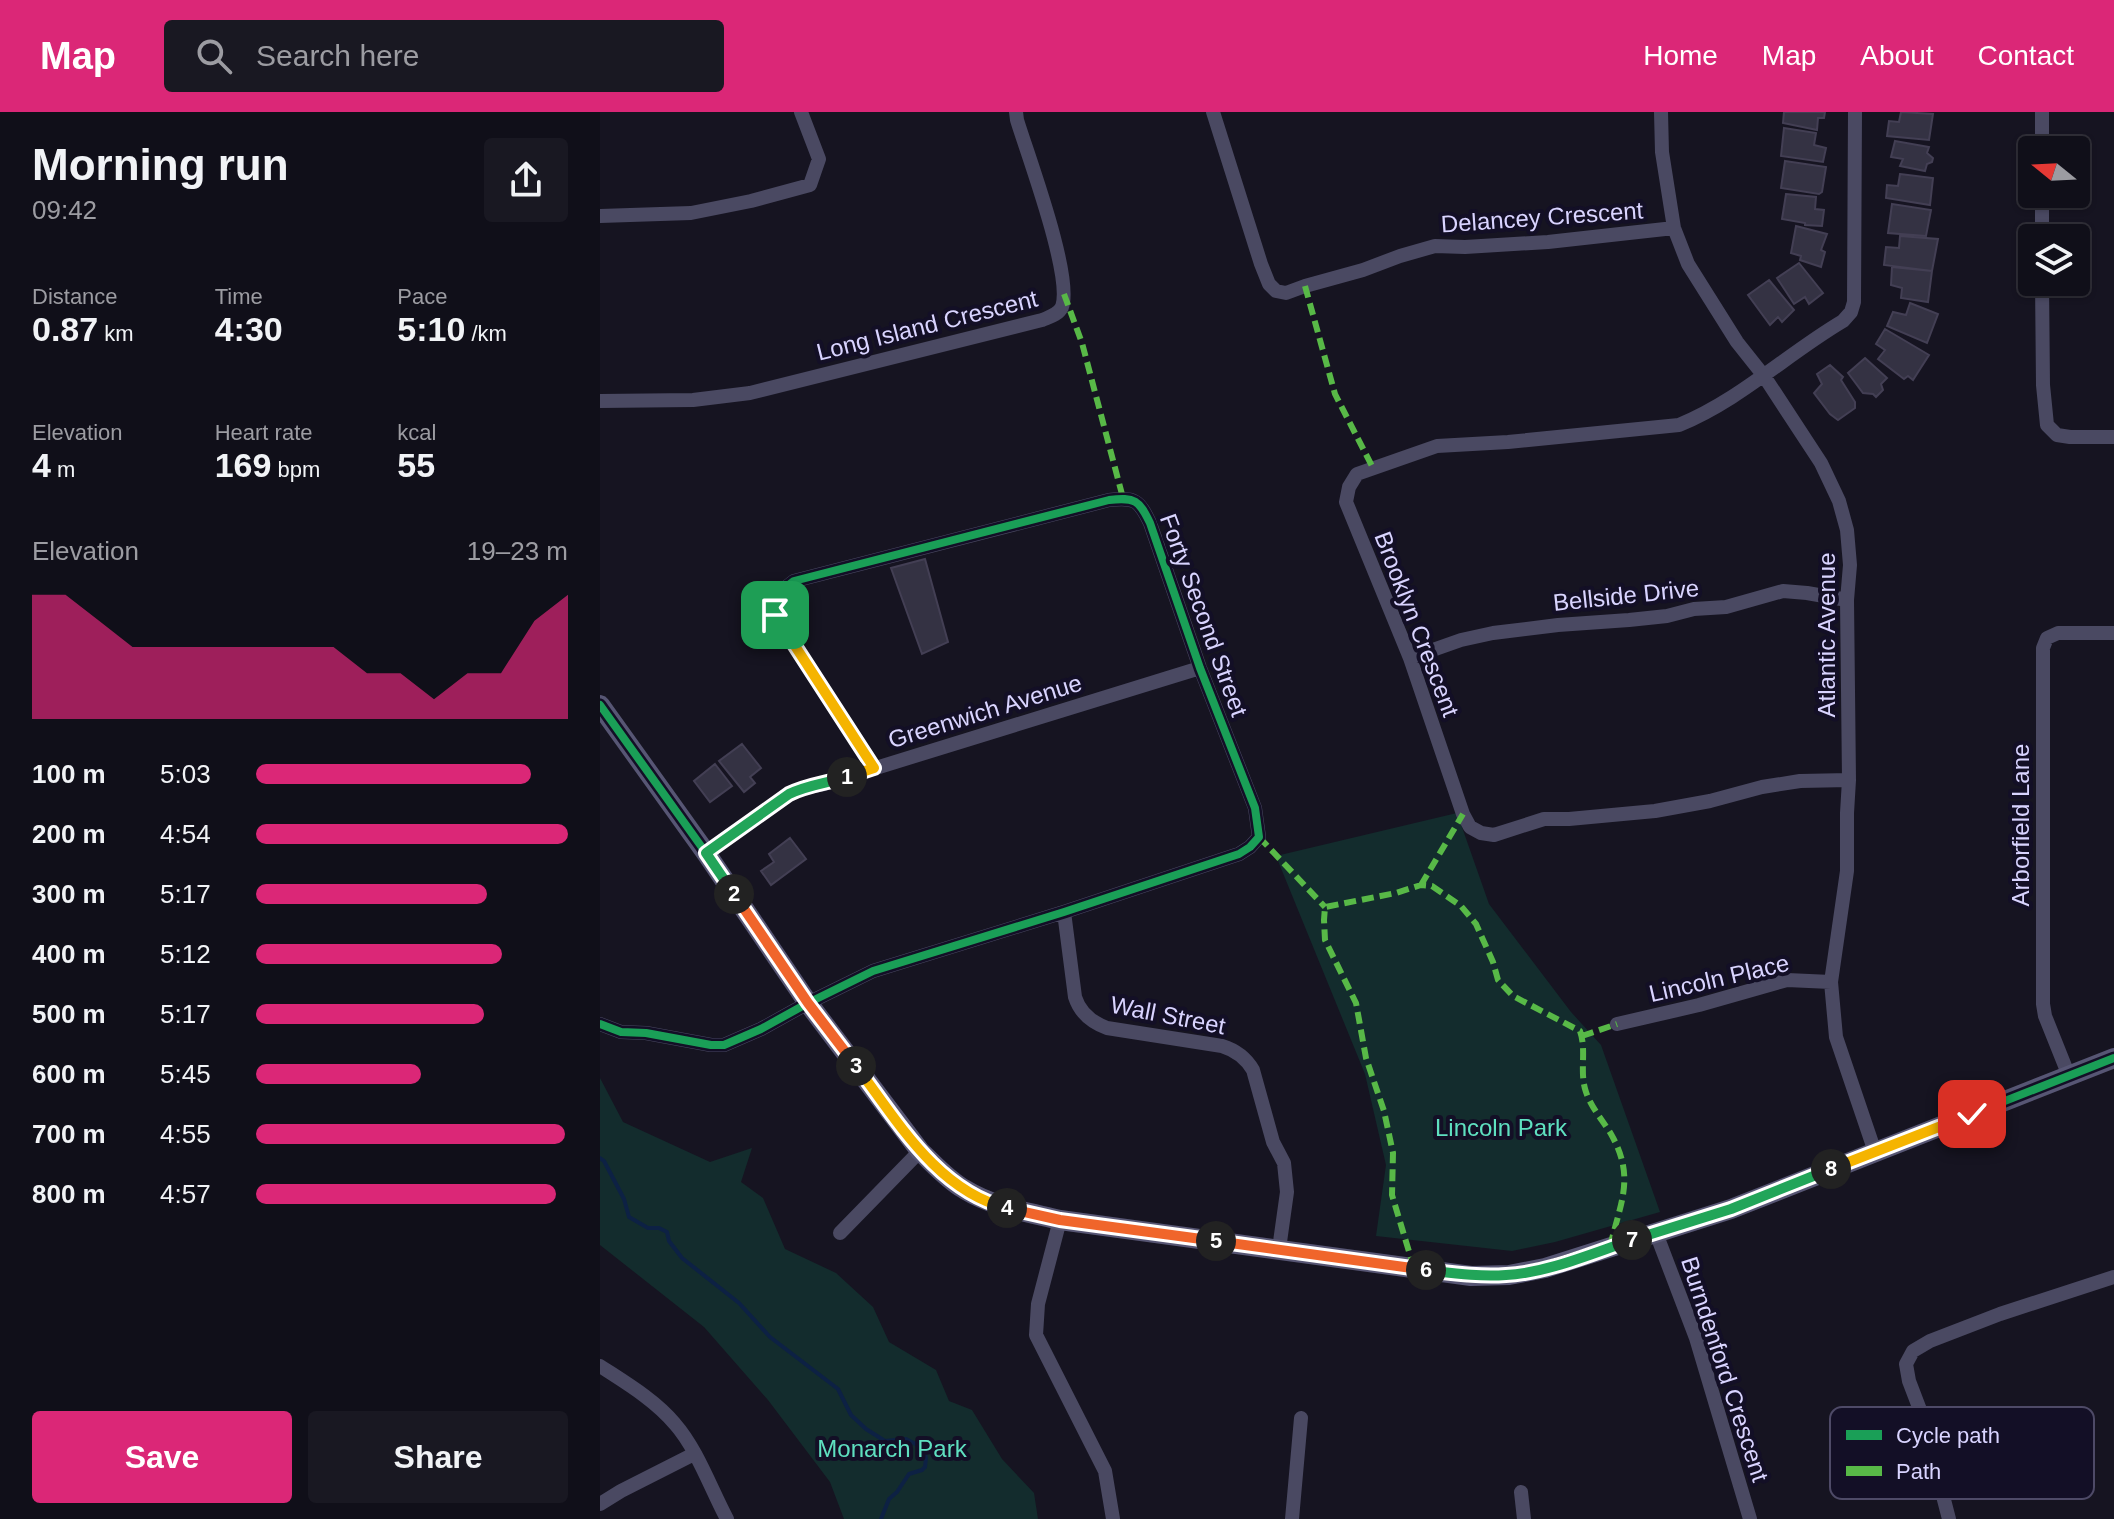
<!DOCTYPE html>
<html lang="en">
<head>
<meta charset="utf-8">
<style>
  :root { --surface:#100f19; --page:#191822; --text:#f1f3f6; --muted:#9c9ca2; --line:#302f38; --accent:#db2777 }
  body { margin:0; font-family:Arial,sans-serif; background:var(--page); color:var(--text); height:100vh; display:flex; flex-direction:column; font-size:30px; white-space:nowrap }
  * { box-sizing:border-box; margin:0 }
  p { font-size:26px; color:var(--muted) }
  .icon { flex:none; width:44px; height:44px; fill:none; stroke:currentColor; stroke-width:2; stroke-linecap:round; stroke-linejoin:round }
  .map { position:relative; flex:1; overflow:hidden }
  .drawer { display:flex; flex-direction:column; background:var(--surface); width:600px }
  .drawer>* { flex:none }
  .needle { width:52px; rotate:288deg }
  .fabs { position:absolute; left:1418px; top:24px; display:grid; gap:16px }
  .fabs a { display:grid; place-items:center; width:72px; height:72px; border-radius:8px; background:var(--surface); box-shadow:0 2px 6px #0004,0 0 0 2px var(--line); font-size:40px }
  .pin { position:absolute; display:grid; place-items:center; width:68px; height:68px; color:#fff; margin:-34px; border-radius:16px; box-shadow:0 4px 12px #0006 }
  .km { position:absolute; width:40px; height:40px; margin:-20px; border-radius:50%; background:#222; color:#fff; font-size:22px; line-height:40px; text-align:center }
  .round { display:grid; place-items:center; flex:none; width:84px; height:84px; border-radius:8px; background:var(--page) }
  .head { display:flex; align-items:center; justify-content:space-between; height:136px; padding:0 32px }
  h1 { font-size:44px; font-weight:600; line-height:60px }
  .figures { display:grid; grid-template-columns:repeat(3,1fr); gap:12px; height:136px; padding:8px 32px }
  .figures div { display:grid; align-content:center }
  .figures b { font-size:34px; font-weight:600 }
  .figures small { font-size:22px; font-weight:400 }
  .figures p { font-size:22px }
  .chart { height:224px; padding:16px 32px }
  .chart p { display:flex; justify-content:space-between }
  .chart svg { width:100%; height:144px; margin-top:8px; fill:var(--accent); opacity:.7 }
  .cta { display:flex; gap:16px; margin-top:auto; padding:16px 32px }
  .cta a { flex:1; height:92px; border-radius:8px; background:var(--accent); color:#fff; font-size:32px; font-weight:600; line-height:92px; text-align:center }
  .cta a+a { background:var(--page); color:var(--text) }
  ul { padding:0 32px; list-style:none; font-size:26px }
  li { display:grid; grid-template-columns:128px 96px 1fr; align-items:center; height:60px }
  li i { height:20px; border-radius:10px; background:var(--accent) }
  header { display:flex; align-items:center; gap:48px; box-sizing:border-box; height:112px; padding:0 40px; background:var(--accent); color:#fff }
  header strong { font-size:38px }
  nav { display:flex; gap:44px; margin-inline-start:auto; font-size:28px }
  .search { width:560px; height:72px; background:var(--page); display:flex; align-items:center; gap:20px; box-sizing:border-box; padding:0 28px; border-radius:8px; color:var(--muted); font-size:30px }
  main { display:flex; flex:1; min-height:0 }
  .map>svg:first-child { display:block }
</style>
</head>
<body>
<header>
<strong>Map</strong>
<div class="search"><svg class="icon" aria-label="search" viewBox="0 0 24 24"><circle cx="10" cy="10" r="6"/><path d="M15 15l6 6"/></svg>Search here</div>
<nav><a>Home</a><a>Map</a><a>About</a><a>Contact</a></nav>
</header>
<main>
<section class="drawer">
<div class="head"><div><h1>Morning run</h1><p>09:42</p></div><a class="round"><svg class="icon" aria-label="share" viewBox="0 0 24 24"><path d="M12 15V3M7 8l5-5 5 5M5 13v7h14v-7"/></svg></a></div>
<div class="figures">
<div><p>Distance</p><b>0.87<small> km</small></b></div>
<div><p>Time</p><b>4:30</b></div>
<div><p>Pace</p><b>5:10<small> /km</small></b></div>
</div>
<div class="figures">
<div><p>Elevation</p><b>4<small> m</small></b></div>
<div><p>Heart rate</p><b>169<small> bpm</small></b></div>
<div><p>kcal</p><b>55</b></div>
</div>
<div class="chart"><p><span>Elevation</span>19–23 m</p>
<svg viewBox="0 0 160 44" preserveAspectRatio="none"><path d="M0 44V6L10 6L20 14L30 22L40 22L50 22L60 22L70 22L80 22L90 22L100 30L110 30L120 38L130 30L140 30L150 14L160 6V44z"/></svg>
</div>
<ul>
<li><b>100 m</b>5:03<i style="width:88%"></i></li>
<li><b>200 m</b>4:54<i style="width:100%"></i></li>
<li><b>300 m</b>5:17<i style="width:74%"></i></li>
<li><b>400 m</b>5:12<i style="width:79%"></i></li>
<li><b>500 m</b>5:17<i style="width:73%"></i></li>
<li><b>600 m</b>5:45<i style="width:53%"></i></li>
<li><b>700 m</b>4:55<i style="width:99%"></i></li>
<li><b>800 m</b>4:57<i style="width:96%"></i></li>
</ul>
<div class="cta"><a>Save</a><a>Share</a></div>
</section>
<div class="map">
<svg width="1514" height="1407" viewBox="0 0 1514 1407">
  <rect width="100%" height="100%" fill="#161421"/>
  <path fill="#132c2d" d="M857 701 889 792 971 900 1001 933 1060 1100 955 1130 912 1139 776 1124 786 1053 765 962 676 744Z
    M0 966 23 1010 110 1050 152 1036 141 1070 163 1086 185 1137 236 1161 273 1195 289 1230 336 1258 349 1289 372 1298 402 1347 434 1381 438 1407H244L230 1370 168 1288 104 1215 0 1133Z"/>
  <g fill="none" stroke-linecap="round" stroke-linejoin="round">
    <path stroke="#0d2144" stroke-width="4" d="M0 1046 4 1049 24 1087 29 1105 48 1116H59L67 1120 69 1129 82 1146 139 1191 170 1225 238 1277 251 1303 266 1317 285 1329 306 1327 323 1336 326 1346 325 1355 322 1358 309 1362 297 1380 289 1387 281 1407"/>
  </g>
  <path fill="#343243" stroke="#433f54" stroke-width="2" d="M1184 0H1225L1224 6H1218L1217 18 1183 11Z
    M1301 0 1333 2 1329 28 1287 24 1289 9 1299 10Z
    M1184 16 1216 21 1214 33 1226 36 1223 50 1181 44Z
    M1295 29 1329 35 1327 41 1333 46 1332 50 1327 52 1325 59 1300 54 1303 47 1291 45Z
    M1185 49 1226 55 1222 80 1219 82 1181 76Z
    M1300 62 1333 66 1330 93 1286 86 1287 73 1298 74Z
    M1186 82 1216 85 1215 97 1224 98 1222 114 1205 113V111L1182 107Z
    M1292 92 1331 98 1326 124 1288 121Z
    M1196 114 1227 122 1221 138 1225 140 1221 155 1200 148 1201 144 1191 141Z
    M1300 124 1338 127 1332 159 1284 153 1286 135 1299 136Z
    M1199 151 1223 181 1209 192 1205 185 1194 192 1177 166Z
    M1292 155 1332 159 1328 190 1301 186 1302 176 1291 173Z
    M1169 168 1194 198 1182 210 1178 205 1170 213 1148 183Z
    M1310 191 1338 202 1327 231 1287 214 1293 200 1306 203Z
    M1285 217 1329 243 1313 268 1308 264 1304 267 1278 247 1285 238 1276 232Z
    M1265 246 1287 266 1281 272 1283 278 1276 285 1273 282 1263 281 1248 261Z
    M1230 253 1243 265 1241 268 1255 290V296L1238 308 1230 302 1214 281 1222 272 1217 262Z
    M325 447 348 530 322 542 291 456Z
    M142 632 161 656 150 665 155 671 144 680 119 649Z
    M115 652 132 674 110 690 94 669Z
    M190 726 206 747 171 773 161 759 174 750 169 742Z"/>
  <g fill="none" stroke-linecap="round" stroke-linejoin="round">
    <path stroke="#4a4962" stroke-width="14" d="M613 0 661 152 669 172 676 179 686 181 705 174 763 158 800 144 835 134 865 135 948 130 1074 116
      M1061 0 1062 40 1074 116 1088 152 1137 230 1164 264 1221 351 1239 389 1247 418 1250 453 1247 488 1249 668 1247 701V759L1231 870 1236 925 1275 1040
      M1442 0V38
      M1442 82V126
      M0 104 91 101 151 89 210 73 219 47 201 0
      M1442 170 1443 273 1447 313 1457 323 1470 325H1514
      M0 289 93 288 150 281 442 208C449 205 458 203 462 195 473 164 428 44 417 8L416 0
      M810 546 861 528 893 521 958 513 1029 508 1067 504 1094 497 1126 495 1183 479 1207 481 1247 488
      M1249 668 1200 669 1162 675 1110 689 1055 699 969 707H944L894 723 881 721 870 715 863 702 810 546 746 390 749 375 757 362 837 334 908 330 1079 313C1140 288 1187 242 1243 209L1251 200 1254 190 1255 0
      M106 741 189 682 203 676 224 672 600 556
      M464 800 475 885C480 901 491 910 507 916L622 934C635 938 646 946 653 958L673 1030 684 1051 687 1080 679 1137
      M0 912 21 920 46 921 111 933H124L161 917 208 891 273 859 464 800 639 742 650 735 659 725 655 696 600 556 550 411C539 388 535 385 509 388L194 469 176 483 175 503 274 656
      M1017 912 1099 893 1187 868 1231 870
      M1469 964 1445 904 1443 892V536L1447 526 1458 521H1514
      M460 1108 438 1192 436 1223 505 1359 513 1407
      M240 1121 320 1039
      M1056 1121 1096 1226 1150 1407
      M0 1254C26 1271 55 1288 75 1312 97 1337 111 1377 127 1407
      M921 1380 924 1407
      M0 1392 21 1379 94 1342
      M692 1407 701 1306
      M1349 1407 1322 1303 1309 1269 1306 1252 1313 1239 1330 1229 1400 1202 1514 1165"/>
    <path stroke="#575674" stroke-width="20" d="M0 593 106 741 208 891 320 1039C334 1052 347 1067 364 1077 393 1095 427 1100 460 1108L871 1164 909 1163 945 1156 1131 1097 1514 946"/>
    <path stroke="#58b947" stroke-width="6" stroke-dasharray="12 6" stroke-linecap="butt" d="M705 174 735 282 773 356
      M464 182 482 231 523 386
      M659 725 725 795
      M821 773 863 702
      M982 924 1017 912
      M814 1156 792 1083 793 1041 784 999 766 946 756 891 725 828 724 808 725 795 796 781 821 773 832 774 861 794 876 812 893 850 898 868 913 884 980 919C987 939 979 960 986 980 991 995 1003 1009 1011 1022 1036 1066 1020 1091 1010 1135"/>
    <g stroke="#130f26" stroke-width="13">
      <path id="cycleway" d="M0 593 106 741 208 891 320 1039C334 1052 347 1067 364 1077 393 1095 427 1100 460 1108L871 1164 909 1163 945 1156 1131 1097 1514 946
        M0 912 21 920 46 921 111 933H124L161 917 208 891 273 859 464 800 639 742 650 735 659 725 655 696 600 556 550 411C539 388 535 385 509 388L194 469 176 483 175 503 274 656"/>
    </g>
    <use href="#cycleway" stroke="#1a9f57" stroke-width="8"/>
  </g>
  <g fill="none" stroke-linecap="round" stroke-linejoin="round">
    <g stroke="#fff" stroke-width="16">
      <path id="split-1" d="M175 503 274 656 247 665"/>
    </g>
    <g stroke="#fff" stroke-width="16">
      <path id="split-2" d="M134 782 106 741 189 682C207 673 227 671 247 665"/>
    </g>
    <g stroke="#fff" stroke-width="16">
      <path id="split-3" d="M134 782 208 891 256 954"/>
    </g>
    <g stroke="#fff" stroke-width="16">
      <path id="split-4" d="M256 954C297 1008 337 1079 407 1096"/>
    </g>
    <g stroke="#fff" stroke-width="16">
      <path id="split-5" d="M407 1096 460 1108 616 1129"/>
    </g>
    <g stroke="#fff" stroke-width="16">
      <path id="split-6" d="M616 1129 826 1158"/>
    </g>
    <g stroke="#fff" stroke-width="16">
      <path id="split-7" d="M826 1158C852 1161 879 1165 906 1163 947 1161 993 1141 1032 1128"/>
    </g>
    <g stroke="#fff" stroke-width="16">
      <path id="split-8" d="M1032 1128 1131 1097 1231 1057"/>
    </g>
    <g stroke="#fff" stroke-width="16">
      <path id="split-9" d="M1231 1057 1372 1002"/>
    </g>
    <use href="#split-1" stroke="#f5b400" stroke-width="10"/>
    <use href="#split-2" stroke="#22a559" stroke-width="10"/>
    <use href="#split-3" stroke="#f0652b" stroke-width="10"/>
    <use href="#split-4" stroke="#f5b400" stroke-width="10"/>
    <use href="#split-5" stroke="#f0652b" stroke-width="10"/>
    <use href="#split-6" stroke="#f0652b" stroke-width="10"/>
    <use href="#split-7" stroke="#22a559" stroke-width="10"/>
    <use href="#split-8" stroke="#22a559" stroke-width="10"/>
    <use href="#split-9" stroke="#f5b400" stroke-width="10"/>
  </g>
  <g text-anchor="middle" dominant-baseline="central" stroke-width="8" stroke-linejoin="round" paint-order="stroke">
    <g font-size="24" fill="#d9d4ff" stroke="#130f26">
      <text transform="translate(942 105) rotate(-4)">Delancey Crescent</text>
      <text transform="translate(327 213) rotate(-14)">Long Island Crescent</text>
      <text transform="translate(1026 483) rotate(-6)">Bellside Drive</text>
      <text transform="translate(604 503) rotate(70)">Forty Second Street</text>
      <text transform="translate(817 512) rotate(69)">Brooklyn Crescent</text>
      <text transform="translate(1226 523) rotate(-90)">Atlantic Avenue</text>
      <text transform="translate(385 599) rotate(-17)">Greenwich Avenue</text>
      <text transform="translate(1420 713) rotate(-90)">Arborfield Lane</text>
      <text transform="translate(1119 866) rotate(-13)">Lincoln Place</text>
      <text transform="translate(568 903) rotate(11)">Wall Street</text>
      <text transform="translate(1125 1257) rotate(72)">Burndenford Crescent</text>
    </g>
    <g font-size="24" fill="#5fe0c0" stroke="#130f26">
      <text x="901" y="1015">Lincoln Park</text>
      <text x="292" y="1336">Monarch Park</text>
    </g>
  </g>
  <rect x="1230" y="1295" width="264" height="92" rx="12" fill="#130f26" stroke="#4e4a67" stroke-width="2"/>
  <rect x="1246" y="1318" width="36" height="10" fill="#1a9f57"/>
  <rect x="1246" y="1354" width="36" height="10" fill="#58b947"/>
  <g font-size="22" fill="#d9d4ff">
    <text x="1296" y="1331">Cycle path</text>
    <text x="1296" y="1367">Path</text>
  </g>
</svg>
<div class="fabs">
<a><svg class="needle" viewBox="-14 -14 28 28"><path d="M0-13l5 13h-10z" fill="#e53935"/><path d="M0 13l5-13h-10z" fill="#9c9ca2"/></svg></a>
<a><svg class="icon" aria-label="layers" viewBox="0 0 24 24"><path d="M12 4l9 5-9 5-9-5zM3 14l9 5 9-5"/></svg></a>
</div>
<div class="pin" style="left:175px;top:503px;background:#1e9e55"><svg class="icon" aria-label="arrive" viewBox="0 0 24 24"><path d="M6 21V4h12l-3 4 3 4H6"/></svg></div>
<div class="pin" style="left:1372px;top:1002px;background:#d93025"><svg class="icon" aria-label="check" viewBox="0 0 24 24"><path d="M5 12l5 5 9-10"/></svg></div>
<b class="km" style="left:247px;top:665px">1</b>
<b class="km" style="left:134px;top:782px">2</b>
<b class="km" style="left:256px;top:954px">3</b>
<b class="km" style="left:407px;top:1096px">4</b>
<b class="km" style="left:616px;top:1129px">5</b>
<b class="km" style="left:826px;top:1158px">6</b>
<b class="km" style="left:1032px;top:1128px">7</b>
<b class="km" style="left:1231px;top:1057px">8</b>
</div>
</main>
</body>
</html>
